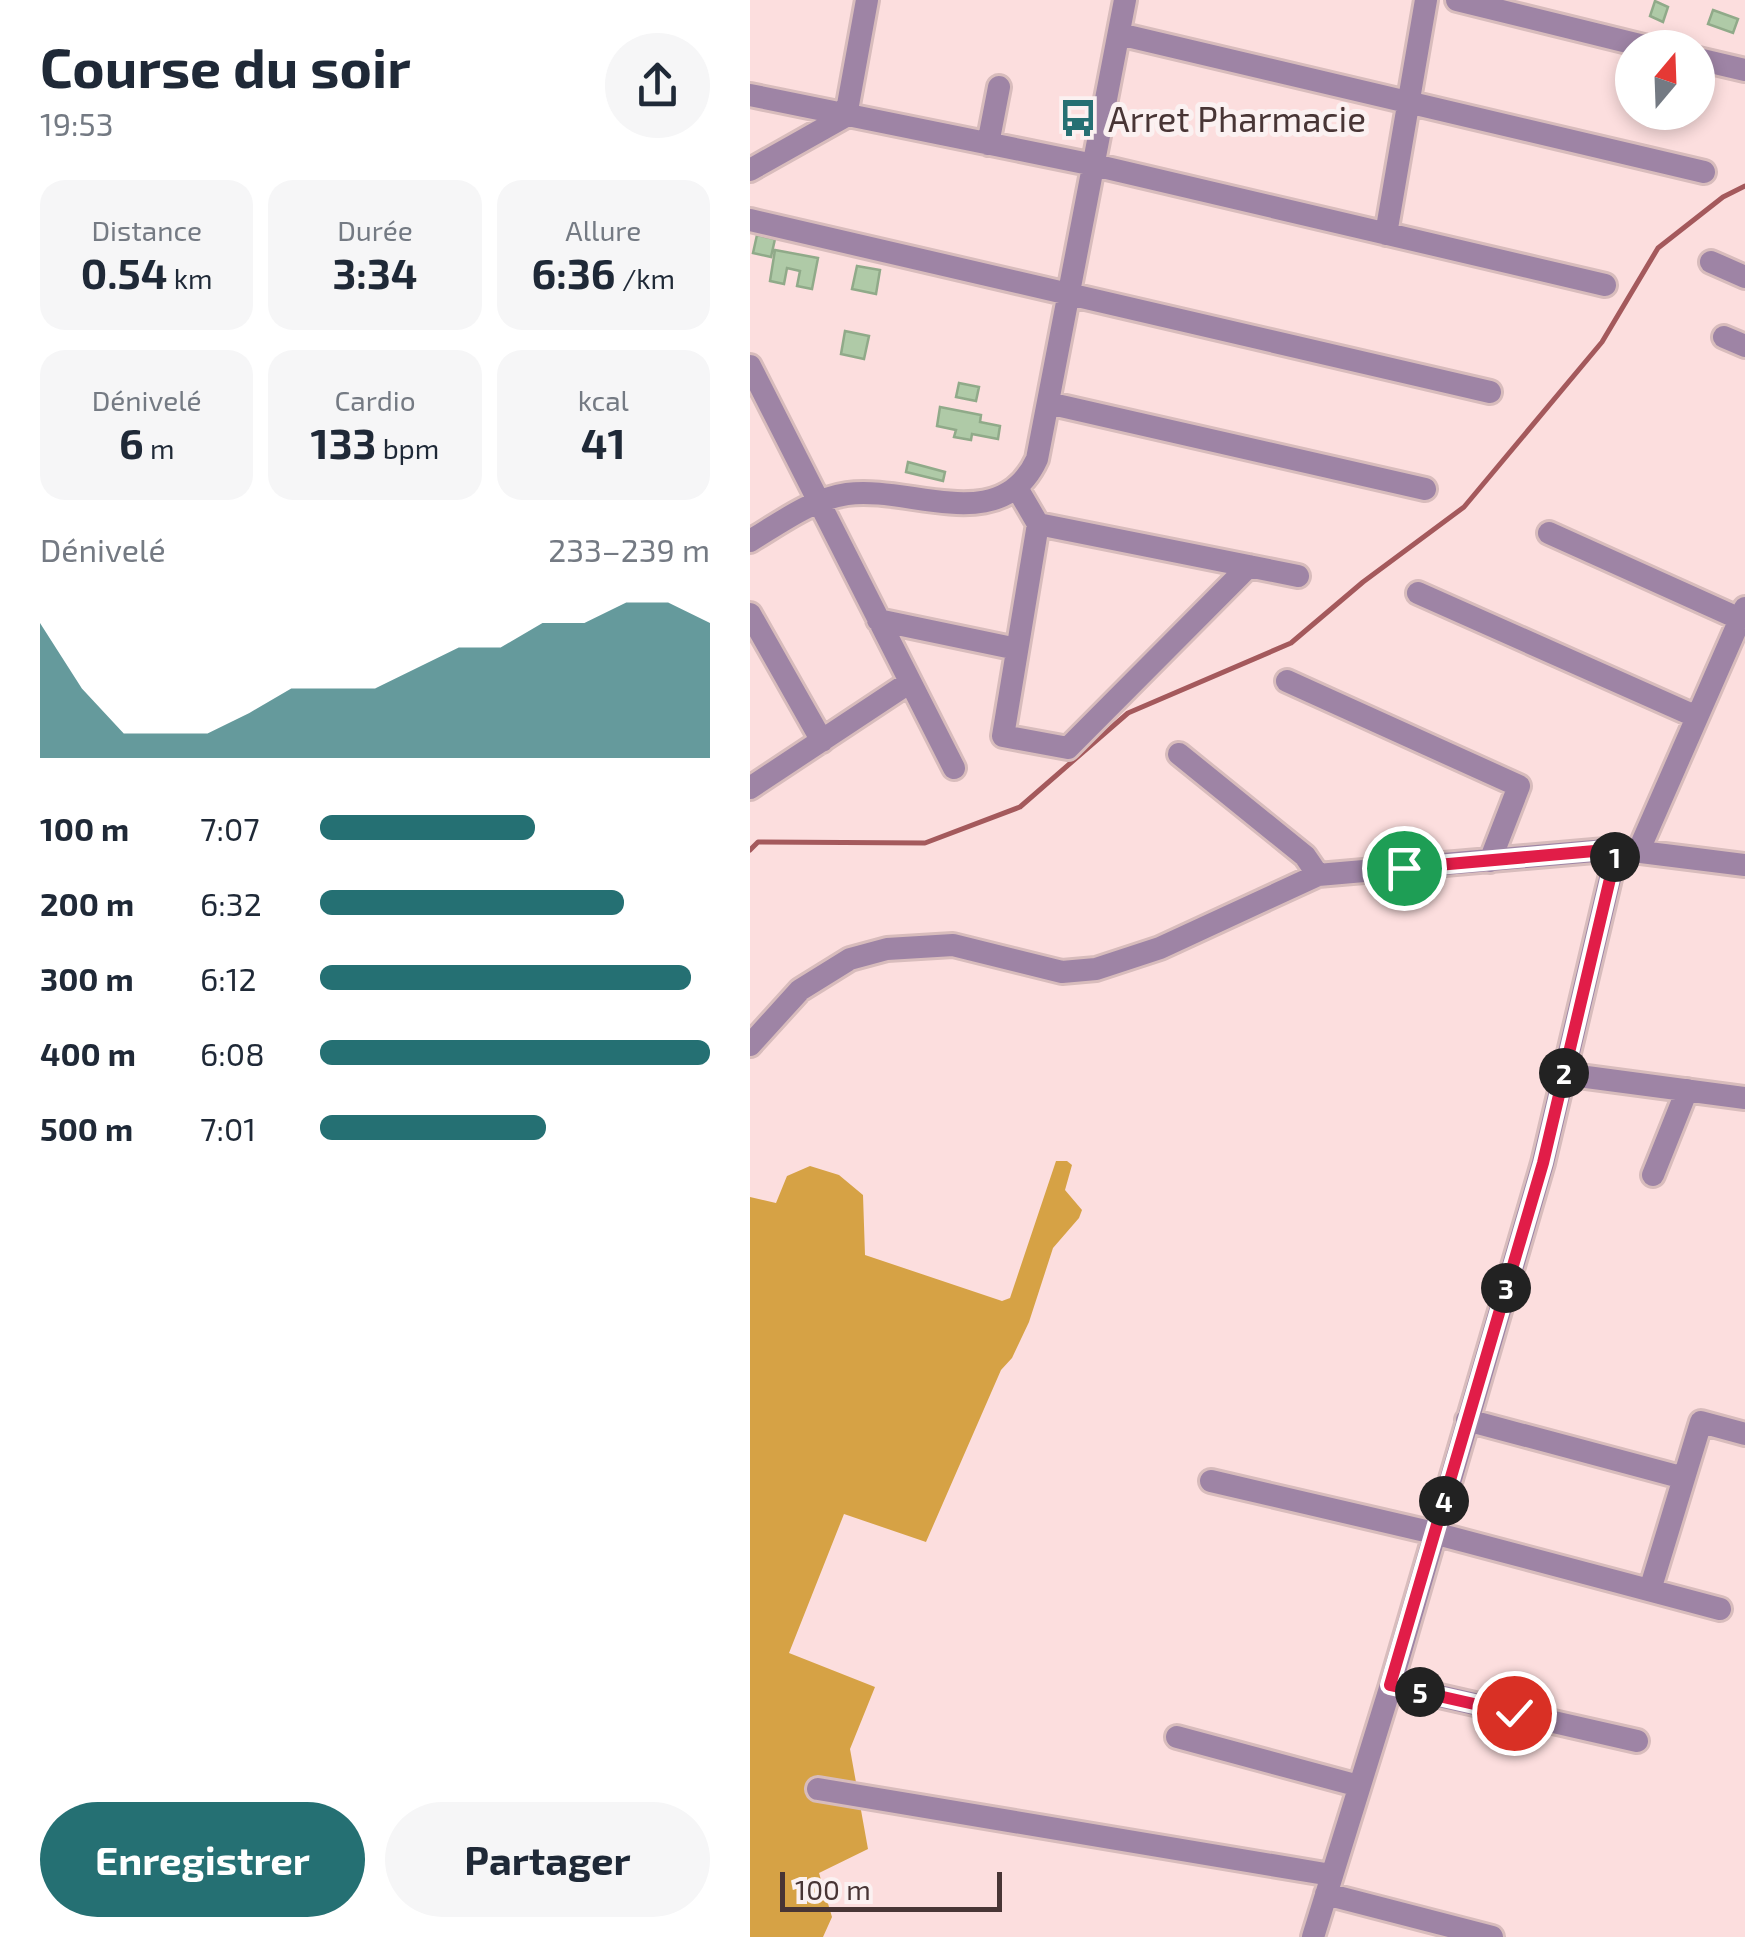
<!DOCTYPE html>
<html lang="fr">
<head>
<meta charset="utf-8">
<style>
  :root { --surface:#fff; --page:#f6f6f7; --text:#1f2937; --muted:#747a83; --accent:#257073 }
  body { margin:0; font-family:"Exo 2",sans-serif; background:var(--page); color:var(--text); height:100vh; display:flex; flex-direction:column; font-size:38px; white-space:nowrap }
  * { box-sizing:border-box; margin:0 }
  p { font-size:32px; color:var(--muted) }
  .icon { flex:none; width:55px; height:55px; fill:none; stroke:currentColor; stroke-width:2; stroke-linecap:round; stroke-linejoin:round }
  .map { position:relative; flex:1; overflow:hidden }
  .drawer { display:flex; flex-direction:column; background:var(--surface); width:750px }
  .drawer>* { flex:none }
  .needle { width:65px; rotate:19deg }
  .tools { position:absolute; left:865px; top:30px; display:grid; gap:20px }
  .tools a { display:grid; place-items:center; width:100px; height:100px; border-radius:50%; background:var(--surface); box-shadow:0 5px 15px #0003; font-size:50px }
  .scale { position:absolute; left:30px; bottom:25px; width:222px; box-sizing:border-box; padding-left:10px; border:5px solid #483535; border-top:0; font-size:28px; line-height:35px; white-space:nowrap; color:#483535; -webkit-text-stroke:8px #fbf1f1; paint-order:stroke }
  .pin { position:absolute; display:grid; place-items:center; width:85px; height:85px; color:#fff; margin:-42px; border:5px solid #fff; border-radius:50%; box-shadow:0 2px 10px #0007 }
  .km { position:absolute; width:50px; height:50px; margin:-25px; border-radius:50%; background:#222; color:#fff; font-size:28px; line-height:50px; text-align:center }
  .round { display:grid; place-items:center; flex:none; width:105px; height:105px; border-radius:52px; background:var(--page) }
  .head { display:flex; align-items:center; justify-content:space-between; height:170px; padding:0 40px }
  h1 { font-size:55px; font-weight:700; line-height:75px }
  .metrics { display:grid; grid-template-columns:repeat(3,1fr); gap:15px; height:170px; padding:10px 40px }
  .metrics div { display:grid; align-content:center; border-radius:25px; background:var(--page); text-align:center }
  .metrics b { font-size:42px; font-weight:700 }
  .metrics small { font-size:28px; font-weight:400 }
  .metrics p { font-size:28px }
  .chart { height:280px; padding:20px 40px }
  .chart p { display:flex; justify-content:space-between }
  .chart svg { width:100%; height:180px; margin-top:10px; fill:var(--accent); opacity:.7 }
  .button { display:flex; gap:20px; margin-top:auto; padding:20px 40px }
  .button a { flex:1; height:115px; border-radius:60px; background:var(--accent); color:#fff; font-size:40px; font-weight:700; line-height:115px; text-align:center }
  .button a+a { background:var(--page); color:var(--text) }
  ul { padding:0 40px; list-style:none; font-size:32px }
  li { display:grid; grid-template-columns:160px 120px 1fr; align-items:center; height:75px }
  li i { height:25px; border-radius:12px; background:var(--accent) }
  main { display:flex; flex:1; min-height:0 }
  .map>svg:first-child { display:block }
</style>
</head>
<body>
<main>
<section class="drawer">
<div class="head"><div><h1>Course du soir</h1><p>19:53</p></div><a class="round"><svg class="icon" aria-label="share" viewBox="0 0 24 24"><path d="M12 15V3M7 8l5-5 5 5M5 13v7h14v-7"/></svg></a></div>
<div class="metrics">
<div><p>Distance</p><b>0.54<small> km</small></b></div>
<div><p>Durée</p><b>3:34</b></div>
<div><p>Allure</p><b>6:36<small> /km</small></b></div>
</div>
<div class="metrics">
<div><p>Dénivelé</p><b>6<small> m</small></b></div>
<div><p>Cardio</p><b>133<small> bpm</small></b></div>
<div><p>kcal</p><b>41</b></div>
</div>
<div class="chart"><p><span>Dénivelé</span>233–239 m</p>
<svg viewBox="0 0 160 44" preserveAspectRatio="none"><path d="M0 44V11L10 27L20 38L30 38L40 38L50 33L60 27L70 27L80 27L90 22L100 17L110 17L120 11L130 11L140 6L150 6L160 11V44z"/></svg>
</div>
<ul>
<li><b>100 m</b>7:07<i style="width:55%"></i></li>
<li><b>200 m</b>6:32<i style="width:78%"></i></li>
<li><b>300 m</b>6:12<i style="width:95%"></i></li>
<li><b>400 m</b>6:08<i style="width:100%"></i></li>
<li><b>500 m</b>7:01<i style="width:58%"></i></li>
</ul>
<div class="button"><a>Enregistrer</a><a>Partager</a></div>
</section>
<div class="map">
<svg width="995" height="1937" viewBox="0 0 995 1937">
  <rect width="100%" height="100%" fill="#fcdede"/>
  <path fill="#d6a245" d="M306 1161H317L322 1165 315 1190 332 1210 329 1218 303 1248 279 1322 262 1358 251 1370 176 1542 94 1514 39 1653 125 1687 100 1749 118 1849 69 1873 82 1917 73 1937H0V1197L26 1203 37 1176 60 1166 89 1175 113 1195 115 1255 252 1301 260 1298Z"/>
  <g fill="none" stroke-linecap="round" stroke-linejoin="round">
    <path stroke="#a4595c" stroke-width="5" d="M0 850 8 842 175 843 270 807 378 713 541 643 613 582 714 507 852 342 908 248 973 197 995 186"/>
  </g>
  <path fill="#afcaa7" stroke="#90aa89" stroke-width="2.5" d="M905 1 918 7 913 22 900 16Z
    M963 10 988 19 983 33 958 24Z
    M7 235 25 239 21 257 3 253Z
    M25 250 68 258 62 289 47 286 50 271 37 268 34 284 20 281Z
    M107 266 130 270 126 294 102 289Z
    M95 331 119 336 114 359 91 354Z
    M209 383 229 387 226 401 206 397Z
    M190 407 231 415 230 422 250 426 248 439 222 434 221 440 204 437 206 430 187 426Z
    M158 462 195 472 193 481 156 472Z"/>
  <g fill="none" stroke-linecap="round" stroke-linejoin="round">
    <g stroke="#d8bcbc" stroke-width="28">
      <path id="minor" d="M707 0 902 48
        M369 34 954 172
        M948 59 995 70
        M0 95 344 165 855 285
        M238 144 249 87
        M0 170 96 116 117 0
        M0 220 740 392
        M636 234 676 0
        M961 262 995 277
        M974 337 995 346
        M0 366 204 768
        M298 403 675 489
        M267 488 288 524 253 736 318 748 499 566
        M288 524 548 576
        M799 533 990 619
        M0 541C30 523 62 499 97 494 160 485 251 538 287 459L375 0
        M668 593 947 717
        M0 614 72 741
        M128 620 267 649
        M537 681 769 786 740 861
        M429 754 555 856 568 875
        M0 788 160 682
        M888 852 995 608
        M0 1045 50 990 100 959 137 949 203 945 312 972 346 969 410 948 568 875 867 849 995 865
        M814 1074 995 1098
        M903 1175 937 1090
        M717 1420 934 1478
        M461 1481 684 1533 970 1609
        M900 1590 951 1422 995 1434
        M641 1685 887 1741
        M427 1737 609 1786
        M68 1789 581 1875
        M576 1894 742 1937
        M563 1937 641 1685 793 1163 867 849"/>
    </g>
    <use href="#minor" stroke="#9e84a5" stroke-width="22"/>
  </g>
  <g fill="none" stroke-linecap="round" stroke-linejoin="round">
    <g stroke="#fff" stroke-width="20">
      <path id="route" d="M654 868 867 849 793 1163 640 1685 764 1713"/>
    </g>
    <use href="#route" stroke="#e11d48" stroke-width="12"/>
  </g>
  <defs>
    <g id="bus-bare" transform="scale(3)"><path d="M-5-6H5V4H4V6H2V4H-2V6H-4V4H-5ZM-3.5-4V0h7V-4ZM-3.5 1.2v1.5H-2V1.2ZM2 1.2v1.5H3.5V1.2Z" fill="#257073" stroke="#fbf1f1" stroke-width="2.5" paint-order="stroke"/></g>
  </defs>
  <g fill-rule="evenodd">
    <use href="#bus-bare" x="328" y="118"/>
  </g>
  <g text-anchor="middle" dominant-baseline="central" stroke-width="10" stroke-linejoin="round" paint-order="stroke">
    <g font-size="35" fill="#483535" stroke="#fbf1f1" text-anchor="start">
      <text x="358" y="118">Arret Pharmacie</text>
    </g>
  </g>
</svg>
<div class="tools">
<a><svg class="needle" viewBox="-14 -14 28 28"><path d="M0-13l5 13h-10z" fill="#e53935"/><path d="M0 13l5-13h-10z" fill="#747a83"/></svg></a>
</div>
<div class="scale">100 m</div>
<div class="pin" style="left:654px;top:868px;background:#1e9e55"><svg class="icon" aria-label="arrive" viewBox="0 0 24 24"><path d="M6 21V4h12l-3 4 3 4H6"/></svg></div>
<div class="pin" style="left:764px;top:1713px;background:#d93025"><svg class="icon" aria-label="check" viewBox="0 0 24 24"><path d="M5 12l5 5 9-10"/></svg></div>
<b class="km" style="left:865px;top:857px">1</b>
<b class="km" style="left:814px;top:1073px">2</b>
<b class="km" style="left:756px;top:1288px">3</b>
<b class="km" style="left:694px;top:1501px">4</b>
<b class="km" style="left:670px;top:1692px">5</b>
</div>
</main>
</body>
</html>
